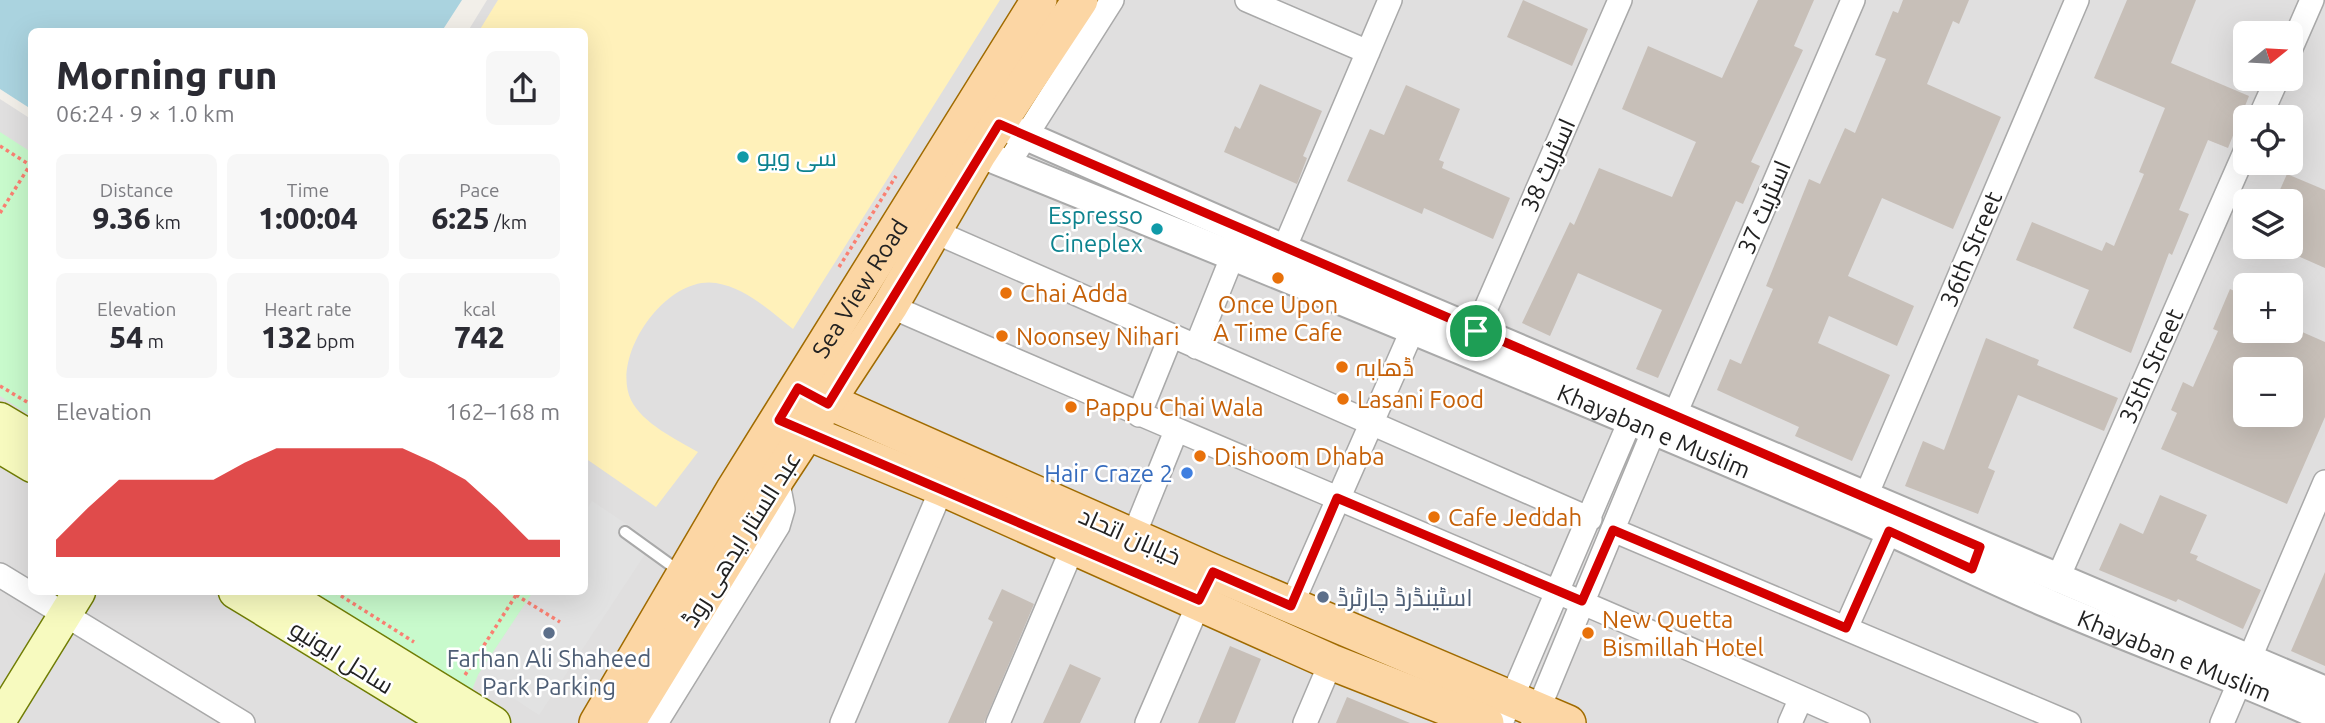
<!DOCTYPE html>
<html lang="en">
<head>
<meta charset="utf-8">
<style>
  :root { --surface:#fff; --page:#f7f7f7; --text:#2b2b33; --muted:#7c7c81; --accent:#d40000 }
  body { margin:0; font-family:Ubuntu,Cairo,sans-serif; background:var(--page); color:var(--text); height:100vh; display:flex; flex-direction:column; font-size:26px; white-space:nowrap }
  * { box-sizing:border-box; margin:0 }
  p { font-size:23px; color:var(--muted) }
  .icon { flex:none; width:38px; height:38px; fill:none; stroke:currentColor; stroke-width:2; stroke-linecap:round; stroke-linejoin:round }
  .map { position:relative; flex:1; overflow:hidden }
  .side { position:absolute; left:28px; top:28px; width:560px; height:567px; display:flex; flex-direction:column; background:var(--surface); border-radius:10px; box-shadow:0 7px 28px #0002 }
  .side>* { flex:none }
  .needle { width:46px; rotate:72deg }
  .tools { position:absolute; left:2233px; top:21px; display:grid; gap:14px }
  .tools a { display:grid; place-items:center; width:70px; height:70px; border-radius:10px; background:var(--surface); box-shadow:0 7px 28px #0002; font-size:35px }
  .pin { position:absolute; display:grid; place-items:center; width:60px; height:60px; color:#fff; margin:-30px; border:4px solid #fff; border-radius:50%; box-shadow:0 2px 7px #0007 }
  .round { display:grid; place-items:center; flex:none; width:74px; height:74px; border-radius:10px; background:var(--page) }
  .summary { display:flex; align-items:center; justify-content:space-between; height:119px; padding:0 28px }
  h1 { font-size:38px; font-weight:800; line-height:52px }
  .metrics { display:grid; grid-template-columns:repeat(3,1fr); gap:10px; height:119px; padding:7px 28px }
  .metrics div { display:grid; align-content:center; border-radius:10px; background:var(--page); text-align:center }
  .metrics b { font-size:30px; font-weight:800 }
  .metrics small { font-size:19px; font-weight:400 }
  .metrics p { font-size:19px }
  .chart { height:196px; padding:14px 28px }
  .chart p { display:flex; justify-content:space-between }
  .chart svg { width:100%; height:126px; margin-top:7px; fill:var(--accent); opacity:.7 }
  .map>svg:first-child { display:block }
</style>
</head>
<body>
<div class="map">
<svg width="2325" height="723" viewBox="0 0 2325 723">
  <rect width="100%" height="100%" fill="#f2efe9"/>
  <path fill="#e0dfdf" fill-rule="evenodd" d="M487 0H2325V723H0V99L31 119 32 592H584V32L468 31ZM2245 33H2291V79H2245ZM2245 117H2291V163H2245ZM2245 201H2291V247H2245ZM2245 285H2291V331H2245ZM2245 369H2291V415H2245Z"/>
  <path fill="#fff1ba" d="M498 0H1000L793 329C770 311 746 288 716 283 666 275 610 356 631 400 642 423 677 440 698 452L656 507 585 458 584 32 479 31Z"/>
  <path fill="#c8facc" d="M0 132 31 152V416L0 396Z
    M314 592H533L478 675 472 690Z"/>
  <path fill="#e2e2e2" d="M592 501 653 542 539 715 478 675 533 592H584L585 512Z"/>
  <path fill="#aad3df" d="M0 0H462L442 31 32 32 31 109 0 89Z"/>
  <path fill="#c7bfb8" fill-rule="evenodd" d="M1523 0 1588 29 1572 66 1507 37Z
    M1758 0H1814L1794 46 1803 50 1751 162 1760 166 1743 204 1736 201 1658 378 1636 369 1662 310 1578 273 1550 336 1522 323 1570 222 1574 225 1599 168 1672 197 1696 142 1622 109 1648 46 1722 78Z
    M1903 0H1969L1959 24 1953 21 1927 84 2001 117 1953 229 1882 198 1848 276 1914 306 1897 346 1829 316 1818 343 1890 375 1852 461 1795 436 1799 427 1717 390 1730 359 1741 364 1773 289 1766 286 1809 179 1820 184 1845 128 1855 133 1886 59 1875 55 1893 11 1898 13Z
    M2127 0H2196L2171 63 2249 96 2228 148 2208 140 2179 210 2189 214 2172 255 2169 253 2131 353 2073 328 2089 290 2016 260 2032 222 2102 251 2106 242 2114 246 2144 174 2139 172 2165 108 2094 78Z
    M1260 84 1322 111 1303 156 1307 158 1297 184 1224 152 1235 126 1240 129Z
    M1406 85 1460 109 1439 160 1444 162 1442 168 1510 198 1493 239 1424 208 1422 214 1347 181 1370 129 1384 135Z
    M2287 174 2325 190V268L2291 253V201H2275Z
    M2230 289 2245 296V331H2300L2325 342V417L2287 504 2161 449 2177 413 2171 410 2183 382 2193 387 2218 331 2213 329ZM2269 361 2291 369V415H2245V369H2265Z
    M1986 338 2039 360 2037 365 2118 398 2104 431 2018 395 1988 468 1995 471 1978 514 1905 486 1923 441 1944 450Z
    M2160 495 2207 515 2190 553 2198 556 2196 560 2261 590 2243 629 2178 599 2176 602 2099 570 2120 523 2143 534Z
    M2325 572V666L2291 651Z
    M1002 589 1034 604 984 723H948L993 622 988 619Z
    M1230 646 1261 659 1235 723H1198Z
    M1070 664 1101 678 1080 723H1043Z
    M1347 697 1410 723H1336Z"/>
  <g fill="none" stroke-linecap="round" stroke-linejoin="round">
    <g stroke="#a9a9a9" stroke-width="14">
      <path id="service" d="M625 532 679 571"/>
    </g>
    <g stroke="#a9a9a9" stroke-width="26">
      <path id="minor" d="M1247 0 1368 52
        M2291 48 2312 0
        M2260 117 2277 79
        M1008 164 1112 0
        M931 230 1590 519
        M1284 249 1390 0
        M890 306C1212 447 1537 580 1858 723
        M1476 331 1620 0
        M1196 347 1233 255
        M1675 414 1853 0
        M1139 415 1171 336
        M1865 498 2077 0
        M1613 530 2069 723
        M1133 537 1176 431
        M0 575 243 723
        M2057 580 2245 152
        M1291 606 1412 331
        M1846 628 1889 531
        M1533 722 1654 430
        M656 723 778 526 783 509 777 478
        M842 723 942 488
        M998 723 1073 547
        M1147 723 1204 591
        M1305 723 1331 662
        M1501 723 1630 421
        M1790 723 1801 698
        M2222 723 2325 482"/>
    </g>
    <g stroke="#a9a9a9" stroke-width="32">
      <g id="tertiary">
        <path d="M999 124 1284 249 2325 691"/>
        <path id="s1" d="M979 153C1272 271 1563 391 1853 515 1918 543 1982 575 2047 603 2139 643 2233 676 2325 718"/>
      </g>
    </g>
    <g stroke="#707d05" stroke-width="35">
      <path id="secondary" d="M0 419 32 438
        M0 447 32 466
        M235 592 449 723
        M281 592 494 723
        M0 720 79 592"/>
    </g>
    <g stroke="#a06b00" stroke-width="38">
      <g id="primary">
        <path d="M807 392 1213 572 1568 723"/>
        <path d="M787 424 942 488 1331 662 1486 723"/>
        <path id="s2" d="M597 723 733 491 1039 0"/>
        <path d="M627 723 777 478 890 306 979 153 1080 0"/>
      </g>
    </g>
    <path stroke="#fa8072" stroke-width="3.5" stroke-dasharray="3.5 3.5" stroke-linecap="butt" d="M0 146 30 165
      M0 213 30 165
      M839 267 896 176
      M0 386 32 405
      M335 592 414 642
      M516 595 560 622
      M465 675 518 592"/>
    <use href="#service" stroke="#fff" stroke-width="10"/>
    <use href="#minor" stroke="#fff" stroke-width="23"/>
    <use href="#tertiary" stroke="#fff" stroke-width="28"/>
    <use href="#secondary" stroke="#f7fabf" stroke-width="32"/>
    <use href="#primary" stroke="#fcd6a4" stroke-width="35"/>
  </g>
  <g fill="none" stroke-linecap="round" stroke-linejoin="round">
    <g stroke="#fff" stroke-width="14">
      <path id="route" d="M999 124 1980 547 1972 569 1889 531 1846 628 1613 530 1582 601 1337 498 1291 606 1213 572 1199 600 779 420 798 388 828 404Z"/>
    </g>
    <use href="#route" stroke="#d40000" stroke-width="9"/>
  </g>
  <g fill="#0f9aa8" stroke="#fff" stroke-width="2.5">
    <circle cx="743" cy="157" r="7"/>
    <circle cx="1157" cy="229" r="7"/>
  </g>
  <g fill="#e8710a" stroke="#fff" stroke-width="2.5">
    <circle cx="1278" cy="278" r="7"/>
    <circle cx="1006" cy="293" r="7"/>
    <circle cx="1002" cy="336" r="7"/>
    <circle cx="1342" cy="367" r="7"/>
    <circle cx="1343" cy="399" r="7"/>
    <circle cx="1071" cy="407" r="7"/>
    <circle cx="1200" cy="456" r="7"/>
    <circle cx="1434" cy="517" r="7"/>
    <circle cx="1588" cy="633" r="7"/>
  </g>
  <circle fill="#3f7fe0" stroke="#fff" stroke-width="2.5" cx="1187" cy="473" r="7"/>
  <g fill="#5c6f8a" stroke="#fff" stroke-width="2.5">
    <circle cx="1323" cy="597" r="7"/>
    <circle cx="549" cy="633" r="7"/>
  </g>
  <g text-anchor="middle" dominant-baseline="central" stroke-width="5" stroke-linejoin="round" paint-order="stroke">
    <g font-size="24" fill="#0d838f" stroke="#fff" text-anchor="start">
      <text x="757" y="157">سی ویو</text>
      <text x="1143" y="215" text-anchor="end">Espresso<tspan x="1143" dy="28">Cineplex</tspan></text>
    </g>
    <g font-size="24" fill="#222" stroke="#fff">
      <text transform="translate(1548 165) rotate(-66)">اسٹریٹ 38</text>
      <text transform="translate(1764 207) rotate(-67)">اسٹریٹ 37</text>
      <text transform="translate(1971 249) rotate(-67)">36th Street</text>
      <text stroke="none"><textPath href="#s2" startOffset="508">Sea View Road</textPath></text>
      <text transform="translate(2151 366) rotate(-66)">35th Street</text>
      <text stroke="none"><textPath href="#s1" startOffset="730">Khayaban e Muslim</textPath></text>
      <text transform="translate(1130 536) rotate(24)">خیابان اتحاد</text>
      <text transform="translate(741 539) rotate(-58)">عبد الستار ایدھی روڈ</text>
      <text stroke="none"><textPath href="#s1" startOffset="1297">Khayaban e Muslim</textPath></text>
      <text transform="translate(342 657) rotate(32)">ساحل ایونیو</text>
    </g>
    <g font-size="24" fill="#c56008" stroke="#fff" text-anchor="start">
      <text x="1020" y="293">Chai Adda</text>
      <text x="1278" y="304" text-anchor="middle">Once Upon<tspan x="1278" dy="28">A Time Cafe</tspan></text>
      <text x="1016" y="336">Noonsey Nihari</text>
      <text x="1356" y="367">ڈھابہ</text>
      <text x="1357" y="399">Lasani Food</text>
      <text x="1085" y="407">Pappu Chai Wala</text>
      <text x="1214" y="456">Dishoom Dhaba</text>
      <text x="1448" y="517">Cafe Jeddah</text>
      <text x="1602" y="619">New Quetta<tspan x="1602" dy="28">Bismillah Hotel</tspan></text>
    </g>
    <g font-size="24" fill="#366cbe" stroke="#fff" text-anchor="end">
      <text x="1173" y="473">Hair Craze 2</text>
    </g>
    <g font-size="24" fill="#4e5e75" stroke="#fff" text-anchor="start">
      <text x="1337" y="597">اسٹینڈرڈ چارٹرڈ</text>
      <text x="549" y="658" text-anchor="middle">Farhan Ali Shaheed<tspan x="549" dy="28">Park Parking</tspan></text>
    </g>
  </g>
</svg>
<div class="tools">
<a><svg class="needle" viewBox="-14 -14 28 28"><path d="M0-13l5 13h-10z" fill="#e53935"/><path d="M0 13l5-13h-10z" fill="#7c7c81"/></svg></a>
<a><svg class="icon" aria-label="locate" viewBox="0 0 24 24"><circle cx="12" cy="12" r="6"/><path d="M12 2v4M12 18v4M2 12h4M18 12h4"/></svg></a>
<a><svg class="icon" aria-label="layers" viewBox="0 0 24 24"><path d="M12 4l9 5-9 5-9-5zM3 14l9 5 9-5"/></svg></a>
<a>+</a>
<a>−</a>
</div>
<div class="pin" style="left:1476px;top:331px;background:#1e9e55"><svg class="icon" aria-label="arrive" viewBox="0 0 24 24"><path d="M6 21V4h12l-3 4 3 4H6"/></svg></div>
<section class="side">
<div class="summary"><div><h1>Morning run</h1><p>06:24 · 9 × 1.0 km</p></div><a class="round"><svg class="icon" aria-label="share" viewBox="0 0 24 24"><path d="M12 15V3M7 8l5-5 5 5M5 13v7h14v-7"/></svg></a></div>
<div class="metrics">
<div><p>Distance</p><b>9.36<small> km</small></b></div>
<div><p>Time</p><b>1:00:04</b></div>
<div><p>Pace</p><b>6:25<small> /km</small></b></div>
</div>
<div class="metrics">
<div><p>Elevation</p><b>54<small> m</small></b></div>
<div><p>Heart rate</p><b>132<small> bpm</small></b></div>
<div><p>kcal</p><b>742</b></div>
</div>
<div class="chart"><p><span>Elevation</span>162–168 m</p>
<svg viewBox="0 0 160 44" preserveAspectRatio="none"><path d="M0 44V38L10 27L20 17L30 17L40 17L50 17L60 11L70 6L80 6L90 6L100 6L110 6L120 11L130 17L140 27L150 38L160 38V44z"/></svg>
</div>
</section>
</div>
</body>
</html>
